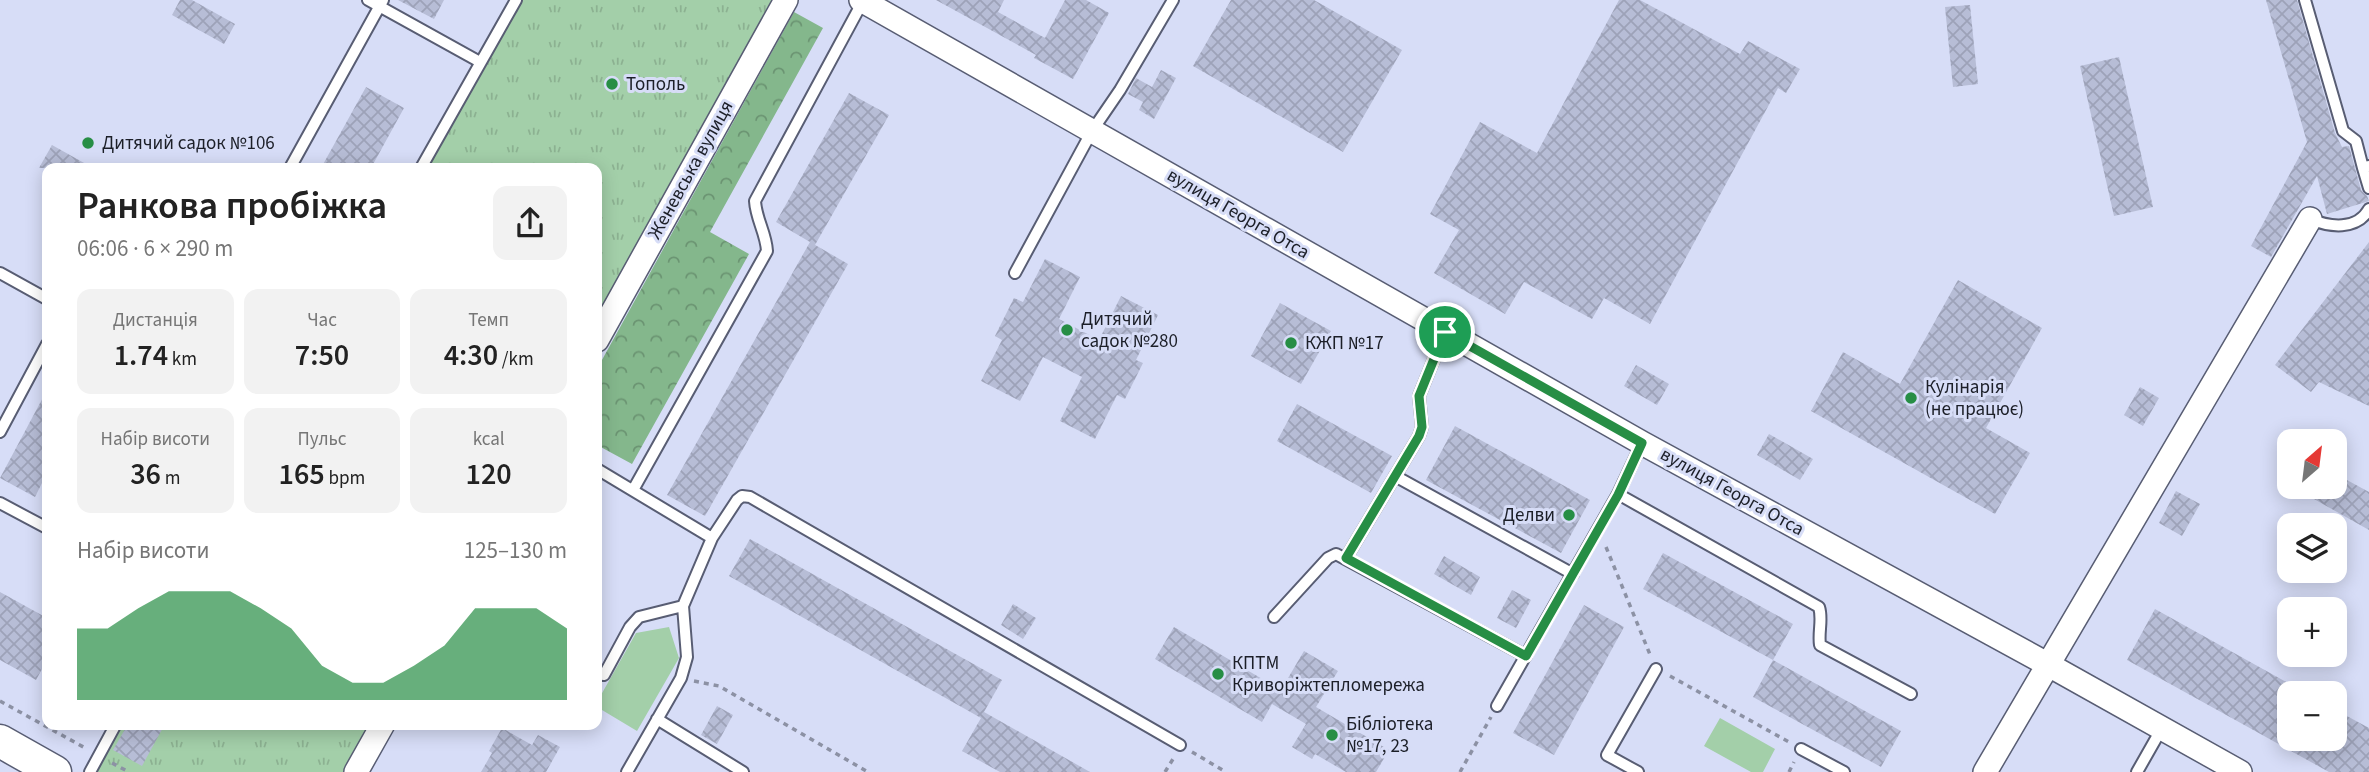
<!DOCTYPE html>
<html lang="uk">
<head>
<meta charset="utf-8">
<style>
  :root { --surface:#fff; --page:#f2f2f2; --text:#222; --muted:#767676; --accent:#278e45 }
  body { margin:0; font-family:"Source Sans 3",sans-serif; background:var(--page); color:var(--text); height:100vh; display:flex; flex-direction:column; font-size:26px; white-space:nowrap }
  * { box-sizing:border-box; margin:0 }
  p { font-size:23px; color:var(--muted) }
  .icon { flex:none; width:38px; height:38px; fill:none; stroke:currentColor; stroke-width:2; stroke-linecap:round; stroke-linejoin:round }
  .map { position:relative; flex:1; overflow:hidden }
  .drawer { position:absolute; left:42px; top:163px; width:560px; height:567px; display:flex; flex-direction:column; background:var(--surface); border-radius:14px; box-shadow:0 4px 18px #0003 }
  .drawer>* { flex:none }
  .needle { width:46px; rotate:28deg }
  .tools { position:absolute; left:2277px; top:429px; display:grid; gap:14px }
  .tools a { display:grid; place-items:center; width:70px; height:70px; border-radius:14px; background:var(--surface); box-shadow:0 4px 18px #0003; font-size:35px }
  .pin { position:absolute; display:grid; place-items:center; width:60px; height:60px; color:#fff; margin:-30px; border:4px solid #fff; border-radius:50%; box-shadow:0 2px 7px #0007 }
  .round { display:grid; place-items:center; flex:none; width:74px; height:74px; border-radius:14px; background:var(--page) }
  .headline { display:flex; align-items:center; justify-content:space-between; height:119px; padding:0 35px }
  h1 { font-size:38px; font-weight:600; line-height:52px }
  .metrics { display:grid; grid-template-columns:repeat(3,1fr); gap:10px; height:119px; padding:7px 35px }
  .metrics div { display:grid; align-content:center; border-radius:14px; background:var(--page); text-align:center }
  .metrics b { font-size:30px; font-weight:600 }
  .metrics small { font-size:19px; font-weight:400 }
  .metrics p { font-size:19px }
  .chart { height:196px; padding:14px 35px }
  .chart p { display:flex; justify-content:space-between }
  .chart svg { width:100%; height:126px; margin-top:7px; fill:var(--accent); opacity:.7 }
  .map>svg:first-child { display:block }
</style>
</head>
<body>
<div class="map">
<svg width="2369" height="772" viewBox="0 0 2369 772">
  <defs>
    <pattern id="grass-tufts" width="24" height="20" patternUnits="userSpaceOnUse" patternTransform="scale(1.75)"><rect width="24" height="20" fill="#a3cfa9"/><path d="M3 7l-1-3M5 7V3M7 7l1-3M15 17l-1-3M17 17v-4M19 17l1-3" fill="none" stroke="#8cb191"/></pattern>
    <pattern id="forest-crowns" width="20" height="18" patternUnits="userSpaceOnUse" patternTransform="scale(1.75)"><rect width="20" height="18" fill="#84b78c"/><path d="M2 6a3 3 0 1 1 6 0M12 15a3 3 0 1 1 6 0" fill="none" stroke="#6b9472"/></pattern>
    <pattern id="building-cross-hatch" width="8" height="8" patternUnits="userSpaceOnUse" patternTransform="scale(1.75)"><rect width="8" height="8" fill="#b7bdd6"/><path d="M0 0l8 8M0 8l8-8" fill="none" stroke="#9da2b8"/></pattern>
  </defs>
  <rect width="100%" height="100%" fill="#d7ddf7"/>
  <path fill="url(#grass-tufts)" d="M516 0H786L597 340V168H421Z
    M116 725H383L356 772H90Z"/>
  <path fill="url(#forest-crowns)" d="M794 12 823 28 710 232 749 254 632 464 597 445V369Z"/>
  <path fill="#a3cfa9" d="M669 627 679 658 637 731 597 707V702L636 633Z
    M1720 718 1775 749 1763 772H1751L1704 746Z"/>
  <path fill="url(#building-cross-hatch)" d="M180 0H192L235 24 224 44 172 15Z
    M398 0H444L434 19Z
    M936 0H1004L998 12 1045 38 1065 0H1086L1109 13 1073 79 1034 58 1036 55Z
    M1231 0H1314L1402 50 1343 152 1193 66Z
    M1619 0H1640L1740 54 1748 41 1800 69 1786 93 1778 88 1650 324 1604 298 1592 319 1524 282 1505 314 1434 273 1459 230 1430 214 1480 122 1537 153Z
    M2266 0H2297L2335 133 2342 147 2349 146 2361 190 2367 196 2369 201 2327 214 2317 176 2271 257 2251 246 2307 142Z
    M1970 5 1978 84 1953 87 1945 7Z
    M2119 57 2153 207 2114 216 2080 66Z
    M1161 70 1176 78 1154 119 1139 110 1143 102 1128 94 1136 78 1152 87Z
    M366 87 404 108 371 168H321Z
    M849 93 889 115 815 245 776 222Z
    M52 145 93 168H39Z
    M810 242 848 264 705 516 667 495Z
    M2369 242V406L2319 382 2311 392 2275 365Z
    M1045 259 1080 277 1059 319 1099 340 1121 296 1158 315 1136 360 1143 363 1125 399 1117 395 1095 439 1060 421 1082 377 1043 357 1020 401 981 381 1002 340 995 336 1014 298 1023 302Z
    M1958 280 2042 328 1986 428 2030 453 1995 514 1811 411 1843 352 1900 384Z
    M1280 303 1331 331 1301 384 1251 356Z
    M1636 365 1669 384 1657 405 1624 386Z
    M2140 387 2159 398 2143 426 2124 415Z
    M47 390V473L35 497 0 478Z
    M1297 404 1392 456 1371 493 1277 441Z
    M1455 426 1590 500 1561 553 1426 480Z
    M1769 434 1813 459 1800 480 1757 455Z
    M2334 473 2369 492V530L2291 486H2334Z
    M2176 491 2200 504 2182 536 2159 523Z
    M750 539 1002 680 984 712 1090 772H1000L962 751 981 718 729 576Z
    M1663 553 1793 624 1773 660 1643 589Z
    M1444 556 1480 577 1471 595 1434 574Z
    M1512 590 1531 600 1516 628 1497 618Z
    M0 592 47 618V660L36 680 0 660Z
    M1013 604 1036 618 1023 639 1001 625Z
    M1584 605 1624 627 1554 755 1513 733Z
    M2155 609 2306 693H2289V738H2334V709L2369 728V772H2329L2127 660Z
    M1174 627 1281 690 1304 651 1338 671 1316 707 1389 750 1376 772H1346L1315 754 1312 759 1292 747 1306 724 1272 704 1262 722 1155 659Z
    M1773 660 1901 731 1881 767 1753 697Z
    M717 706 733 715 717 744 701 735Z
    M128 724H165L142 766 113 750Z
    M502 728 532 745 538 735 560 747 546 772H481L492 753 489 751Z"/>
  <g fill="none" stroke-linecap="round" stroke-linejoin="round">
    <g stroke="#585d73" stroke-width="14">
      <path id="lane" d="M368 0 480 62
        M2305 0 2343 131 2356 141 2363 168 2369 166
        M290 168 383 0
        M421 168 516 0
        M2363 168 2369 188
        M2310 219C2329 227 2357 231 2369 209
        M0 273 47 299
        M1015 273 1092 131 1120 90 1173 0
        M0 432 47 344
        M597 469 712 538 737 500 742 496 750 497 1180 745
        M1395 476 1573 574
        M633 490 767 251C766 233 756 219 755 201L863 1
        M1618 494 1819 607C1823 619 1818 632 1820 645L1911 694
        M0 503 47 528
        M1346 558 1419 436 1422 427 1419 396 1445 332
        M1274 617 1328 558 1336 554 1526 656
        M604 675 630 627 639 617 683 606
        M1497 706 1618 494 1642 443
        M657 719 743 772
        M1801 749 1844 772
        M90 772 116 724
        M627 772 681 678 687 657 683 606 712 538
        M1638 772 1607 755 1656 669
        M2137 772 2162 728"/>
    </g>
    <g stroke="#585d73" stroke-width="26">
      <path id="street" d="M861 0 1642 443 2047 664 2240 772
        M597 340 786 0
        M356 772 383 724
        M1985 772 2310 219"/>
    </g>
    <g stroke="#585d73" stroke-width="35">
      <path id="secondary" d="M0 741 55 772"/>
    </g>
    <path stroke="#8c91a4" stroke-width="3.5" stroke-dasharray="5 5" stroke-linecap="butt" d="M1606 547 1651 657
      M1670 676 1789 742
      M694 681 719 686 868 772
      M0 701 87 749
      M1192 752 1226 772
      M112 763 129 772
      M1165 772 1173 759
      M1460 772 1491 717
      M1789 772 1794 762"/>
    <use href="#lane" stroke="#fff" stroke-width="10"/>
    <use href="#street" stroke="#fff" stroke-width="23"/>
    <use href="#secondary" stroke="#fff" stroke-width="32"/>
  </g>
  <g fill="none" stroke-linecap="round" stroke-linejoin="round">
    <g stroke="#fff" stroke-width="14">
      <path id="route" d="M1445 332 1642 443 1618 495 1526 656 1346 558 1419 436 1422 427 1419 396Z"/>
    </g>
    <use href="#route" stroke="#278e45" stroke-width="9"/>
  </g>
  <g fill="#278e45" stroke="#d7ddf7" stroke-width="2.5">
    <circle cx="612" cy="84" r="7"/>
    <circle cx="88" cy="143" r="7"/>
    <circle cx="1067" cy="330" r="7"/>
    <circle cx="1291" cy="343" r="7"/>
    <circle cx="1911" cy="398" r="7"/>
    <circle cx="1569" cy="515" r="7"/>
    <circle cx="1218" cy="674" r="7"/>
    <circle cx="1332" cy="735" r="7"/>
  </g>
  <g text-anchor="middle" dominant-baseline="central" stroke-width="6" stroke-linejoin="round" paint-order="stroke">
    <g font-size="19" fill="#1c1f28" stroke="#d7ddf7" text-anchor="start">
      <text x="626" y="84">Тополь</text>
      <text x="102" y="143">Дитячий садок №106</text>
      <text x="1081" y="319">Дитячий<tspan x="1081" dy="22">садок №280</tspan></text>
      <text x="1305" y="343">КЖП №17</text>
      <text x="1925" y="387">Кулінарія<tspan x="1925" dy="22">(не працює)</tspan></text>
      <text x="1555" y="515" text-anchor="end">Делви</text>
      <text x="1232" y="663">КПТМ<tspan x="1232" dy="22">Криворіжтепломережа</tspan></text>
      <text x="1346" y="724">Бібліотека<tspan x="1346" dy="22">№17, 23</tspan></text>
    </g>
    <g font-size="19" fill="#1c1f28" stroke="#d7ddf7">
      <text transform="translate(691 170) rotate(-61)">Женевська вулиця</text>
      <text transform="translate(1238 214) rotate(30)">вулиця Георга Отса</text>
      <text transform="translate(1732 492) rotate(29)">вулиця Георга Отса</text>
    </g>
  </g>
</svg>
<div class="tools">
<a><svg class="needle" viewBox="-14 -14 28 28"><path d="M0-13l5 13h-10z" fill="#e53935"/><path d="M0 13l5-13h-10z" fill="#767676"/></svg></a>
<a><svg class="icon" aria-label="layers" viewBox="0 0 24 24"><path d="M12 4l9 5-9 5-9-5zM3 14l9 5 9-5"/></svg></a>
<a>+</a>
<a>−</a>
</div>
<div class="pin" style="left:1445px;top:332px;background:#1e9e55"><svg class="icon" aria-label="arrive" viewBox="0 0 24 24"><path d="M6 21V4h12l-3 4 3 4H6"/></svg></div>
<section class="drawer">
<div class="headline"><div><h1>Ранкова пробіжка</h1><p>06:06 · 6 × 290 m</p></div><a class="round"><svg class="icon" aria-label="share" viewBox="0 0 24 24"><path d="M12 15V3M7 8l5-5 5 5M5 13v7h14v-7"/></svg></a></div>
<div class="metrics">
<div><p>Дистанція</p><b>1.74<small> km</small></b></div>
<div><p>Час</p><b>7:50</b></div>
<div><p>Темп</p><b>4:30<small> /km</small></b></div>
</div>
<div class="metrics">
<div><p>Набір висоти</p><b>36<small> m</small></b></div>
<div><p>Пульс</p><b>165<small> bpm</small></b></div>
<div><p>kcal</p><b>120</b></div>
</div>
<div class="chart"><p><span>Набір висоти</span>125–130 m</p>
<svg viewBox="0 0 160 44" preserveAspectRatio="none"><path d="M0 44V19L10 19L20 12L30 6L40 6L50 6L60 12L70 19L80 32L90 38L100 38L110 32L120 25L130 12L140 12L150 12L160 19V44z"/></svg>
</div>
</section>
</div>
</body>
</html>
